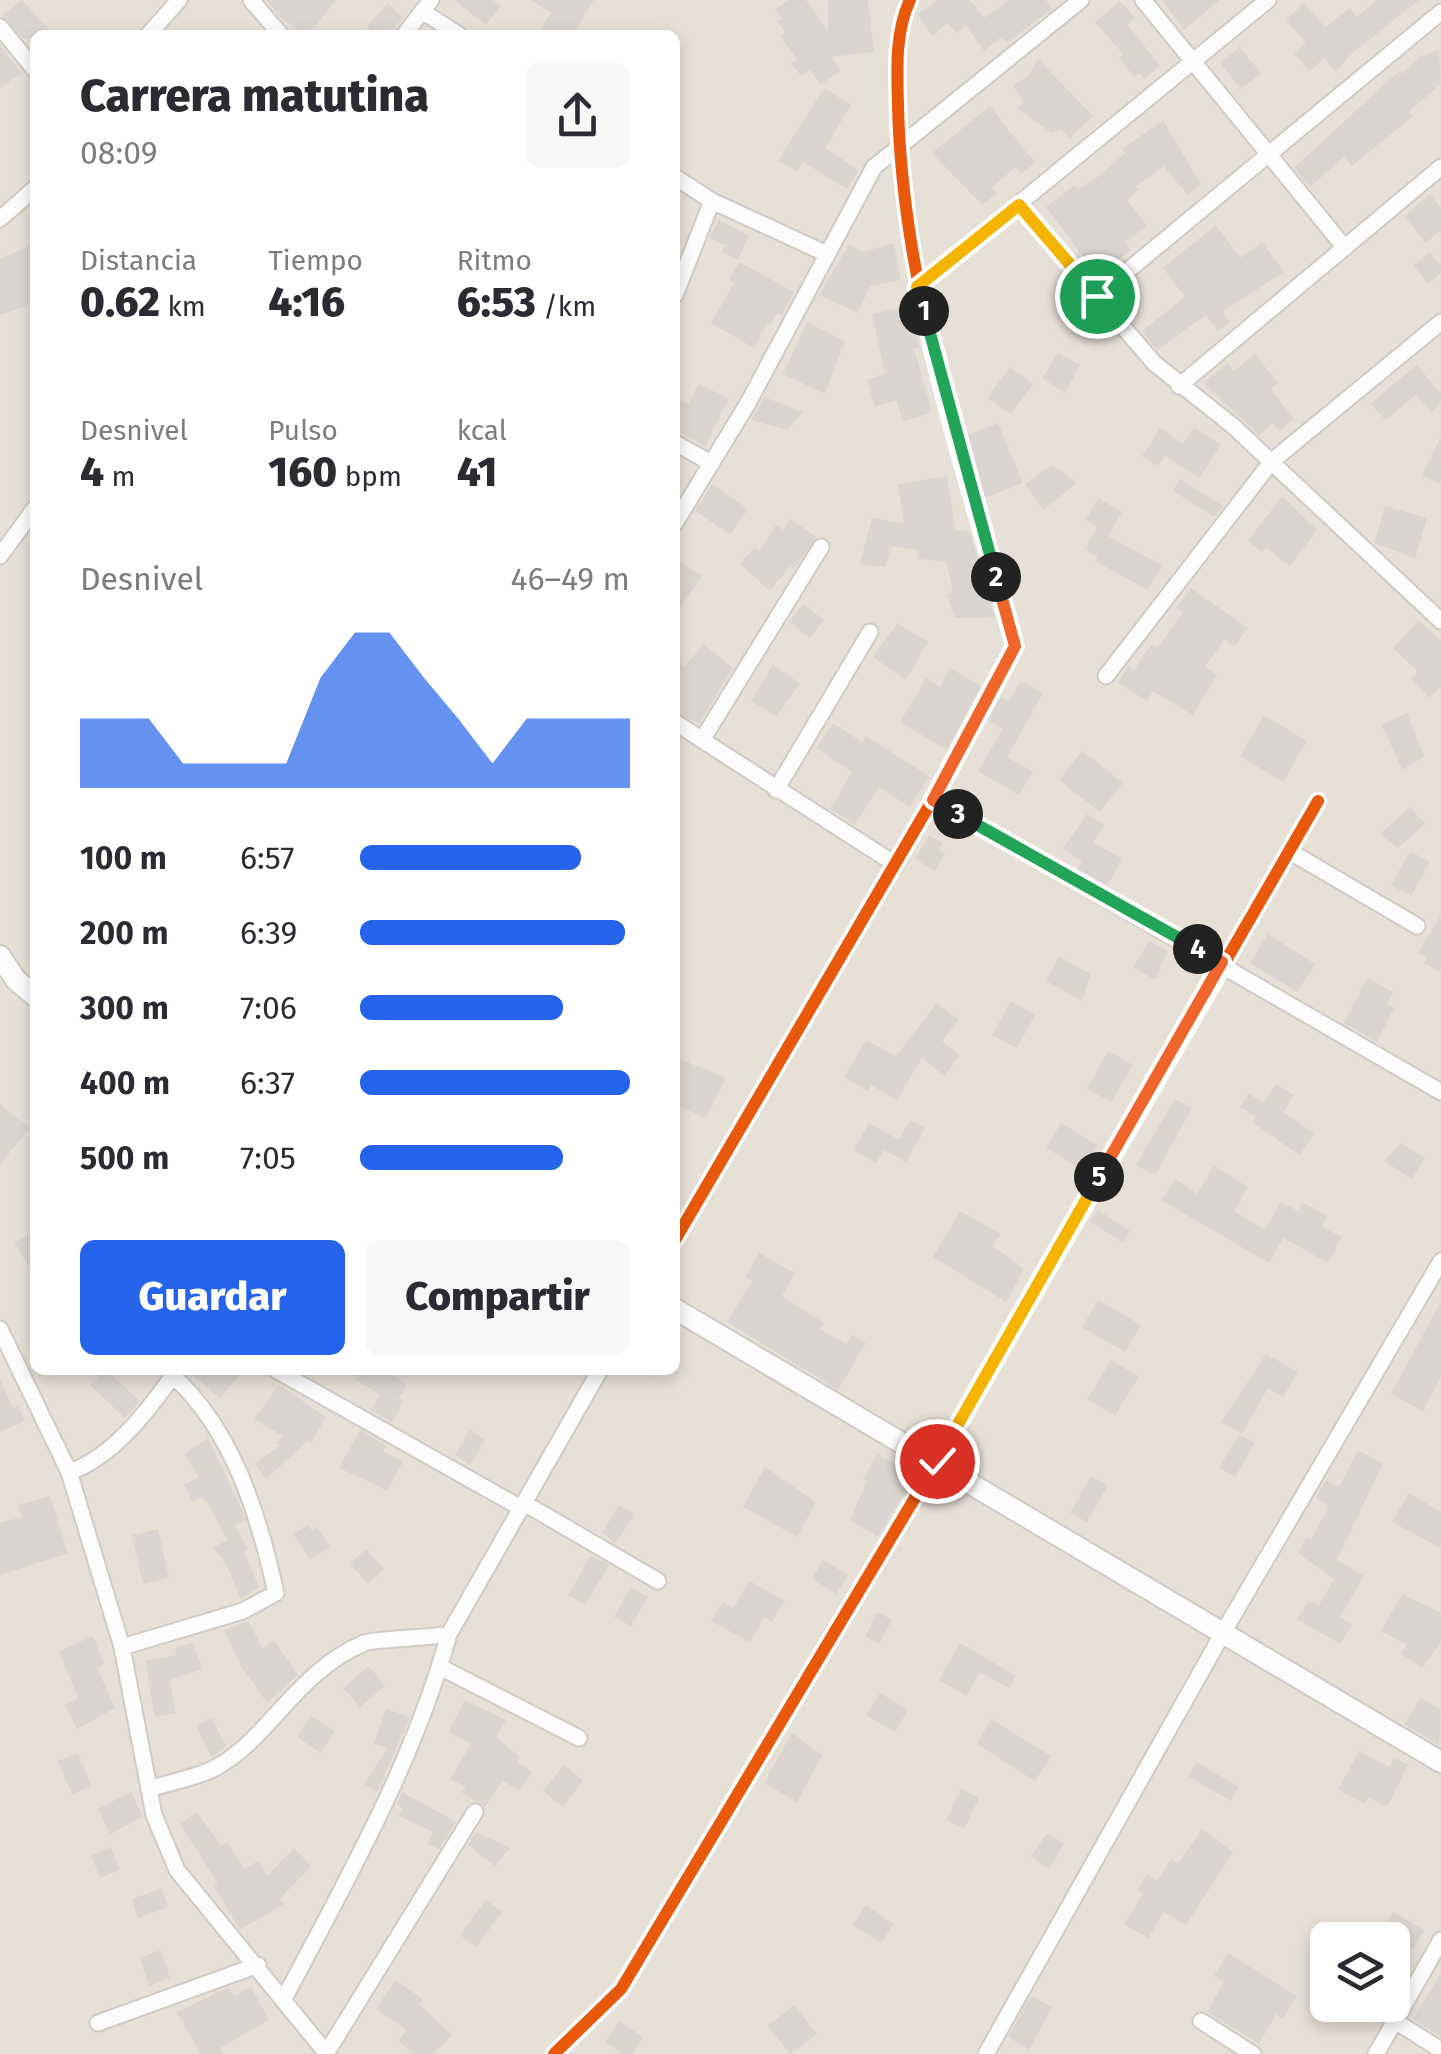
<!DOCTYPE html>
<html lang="es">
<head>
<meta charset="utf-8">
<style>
  :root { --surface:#fff; --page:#f7f7f7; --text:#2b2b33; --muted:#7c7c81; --accent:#2563eb }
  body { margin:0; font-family:"Fira Sans",sans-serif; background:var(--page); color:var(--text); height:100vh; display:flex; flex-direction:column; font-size:38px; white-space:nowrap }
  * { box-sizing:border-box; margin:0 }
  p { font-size:32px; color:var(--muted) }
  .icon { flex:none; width:55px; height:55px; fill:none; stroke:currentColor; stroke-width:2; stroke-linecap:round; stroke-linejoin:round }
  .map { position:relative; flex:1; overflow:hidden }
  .panel { position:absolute; left:30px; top:30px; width:650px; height:1345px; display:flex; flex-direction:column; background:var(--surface); border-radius:15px; box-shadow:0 5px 15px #0003 }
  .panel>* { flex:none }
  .fabs { position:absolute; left:1310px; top:1922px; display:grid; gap:20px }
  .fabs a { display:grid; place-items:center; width:100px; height:100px; border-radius:15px; background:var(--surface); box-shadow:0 5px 15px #0003; font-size:50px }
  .pin { position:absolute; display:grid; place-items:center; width:85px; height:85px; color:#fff; margin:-42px; border:5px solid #fff; border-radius:50%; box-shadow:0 2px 10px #0007 }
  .km { position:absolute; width:50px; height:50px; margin:-25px; border-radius:50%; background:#222; color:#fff; font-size:28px; line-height:50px; text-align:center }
  .round { display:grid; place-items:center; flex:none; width:105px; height:105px; border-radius:15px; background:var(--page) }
  .head { display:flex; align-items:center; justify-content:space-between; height:170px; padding:0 50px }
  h1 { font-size:45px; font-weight:800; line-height:75px }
  .metrics { display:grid; grid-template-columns:repeat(3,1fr); gap:15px; height:170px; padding:10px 50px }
  .metrics div { display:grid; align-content:center }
  .metrics b { font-size:42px; font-weight:800 }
  .metrics small { font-size:28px; font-weight:400 }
  .metrics p { font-size:28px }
  .chart { height:280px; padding:20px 50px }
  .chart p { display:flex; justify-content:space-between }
  .chart svg { width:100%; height:180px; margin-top:10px; fill:var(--accent); opacity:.7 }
  .button { display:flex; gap:20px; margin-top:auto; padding:20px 50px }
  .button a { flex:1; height:115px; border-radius:15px; background:var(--accent); color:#fff; font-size:40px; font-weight:800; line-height:115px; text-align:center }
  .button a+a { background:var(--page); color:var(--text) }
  ul { padding:0 50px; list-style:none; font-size:32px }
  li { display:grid; grid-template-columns:160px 120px 1fr; align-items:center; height:75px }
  li i { height:25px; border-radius:12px; background:var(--accent) }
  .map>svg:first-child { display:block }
</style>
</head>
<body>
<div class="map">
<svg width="1441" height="2054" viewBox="0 0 1441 2054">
  <rect width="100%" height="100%" fill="#f2eeea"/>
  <path fill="#e7e0d7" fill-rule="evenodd" d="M0 0H1441V2054H0ZM35 35H675V1370H35ZM1328 1940H1392V2005H1328Z"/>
  <path fill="#dad5d1" d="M22 0 54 35 24 39 2 16Z
    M266 0H336L308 35 283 20Z
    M454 0H493L501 6 486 25Z
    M531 0H594L572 35H536L551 13Z
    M788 0H806L828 31V0H868L874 52 831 57 840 71 820 85 810 70 801 76 791 63 797 59 780 36 785 32 777 21 782 18 775 9Z
    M938 0H970L984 18 1009 0H1046L1052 9 1008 42 1000 38 984 51 966 26 957 33 947 23 932 36 918 14Z
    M1162 0H1220L1184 30Z
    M1377 0H1419L1350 55 1336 72 1324 58 1310 71 1294 54 1306 43 1286 20 1304 3 1325 27 1350 8 1357 17Z
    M1120 1 1135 18 1128 25 1160 66 1144 79 1140 73 1134 77 1119 58 1123 54 1095 22Z
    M388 3 403 18 388 35H376L367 26Z
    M0 45 21 73 0 88Z
    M1240 47 1261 73 1241 89 1220 63Z
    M1439 50 1441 84 1409 111 1413 116 1352 166 1344 157 1310 187 1294 168 1389 80 1400 71 1402 74 1421 56Z
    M1038 59 1093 116 1070 138 1061 130 1052 133 1017 108 1023 102 1013 85 1028 76Z
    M824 88 851 105 825 148 859 170 847 189 803 162 798 171 778 161Z
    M990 106 1035 163 1021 174 1016 167 992 187 997 193 982 205 932 153Z
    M1163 120 1201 185 1187 195 1164 166 1135 187 1138 190 1127 200 1147 226 1125 242 1131 250 1107 268 1102 260 1092 268 1046 207 1075 185 1078 189 1099 176 1125 153 1122 149Z
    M1430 194 1441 208V230L1426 243 1404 216Z
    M718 220 749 235 738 260 722 252 725 245 709 238Z
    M1216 225 1240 258 1262 242 1284 272 1222 312 1230 322 1218 331 1206 315 1157 350 1142 331 1185 297 1163 268Z
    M35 243V303L0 315V259Z
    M894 243 901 280 870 286 858 313 819 295 849 244 863 252Z
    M1430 252 1441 266V273L1428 284 1413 265Z
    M739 262 794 292 782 315 777 313 771 324 767 323 754 348 711 323 734 283 729 280Z
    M900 308 903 324 913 322 919 348 914 349 932 412 903 422 896 400 875 407 867 380 885 374 872 314Z
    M807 322 845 341 825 394 783 374Z
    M1058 353 1080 365 1065 393 1042 378Z
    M1255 354 1278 383 1271 389 1294 419 1279 431 1273 423 1259 435 1203 383 1228 363 1234 371Z
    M1417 365 1441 394V403L1431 412 1416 395 1385 420 1371 403Z
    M1010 367 1033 384 1011 414 987 398Z
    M698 384 729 398 705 447 675 428V397L689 404Z
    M764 397 803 412 787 430 751 420Z
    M998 423 1023 483 984 498 966 436Z
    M1194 427 1221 445 1199 478 1165 456 1158 466 1142 456 1160 428 1183 444Z
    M1441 436V484L1422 476Z
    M1052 465 1077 483 1043 510 1025 484Z
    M947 476 955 530 970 532 995 617 955 618 947 594 953 592 946 561 917 559 918 550 891 546 885 567 860 564 872 518 904 524 898 484Z
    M1180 479 1223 506 1214 517 1173 491Z
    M712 484 748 509 730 535 695 511Z
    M1282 496 1317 530 1290 566 1266 547 1262 552 1248 541Z
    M1098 498 1122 512 1108 536 1162 565 1148 590 1095 561 1098 557 1085 550 1097 526 1086 520Z
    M1385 506 1427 518 1415 558 1374 543Z
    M790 519 817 537 794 569 790 566 770 591 740 564 755 547 759 551 776 525 783 530Z
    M675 559 702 576 675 615Z
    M1191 588 1248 628 1234 647 1224 640 1205 667 1217 675 1193 715 1153 691 1147 701 1118 683 1128 666 1134 670 1152 644 1158 647 1183 612 1176 608Z
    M803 604 824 620 810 638 789 622Z
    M1419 620 1441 641V686L1429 698 1411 678 1418 672 1393 648Z
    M897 623 928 642 906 680 873 657Z
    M703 644 733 668 699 724 675 711V656L685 667Z
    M773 664 800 684 776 716 751 701Z
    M950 668 981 686 947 750 900 722 926 678 940 687Z
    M1021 681 1043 693 1007 757 1033 772 1019 795 978 771 1003 729 988 720 1001 697 1009 702Z
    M1407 713 1424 756 1402 770 1382 725Z
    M1264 715 1307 741 1283 782 1240 756Z
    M833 723 862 742 866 736 929 776 910 807 879 787 855 825 830 809 852 772 816 748Z
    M1082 751 1123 783 1100 812 1059 780Z
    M1410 807 1425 824 1398 848 1380 834Z
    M1087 814 1104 825 1093 842 1122 859 1107 886 1077 869 1082 861 1063 849Z
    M929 835 942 843 939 850 945 853 935 871 915 859Z
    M1410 851 1430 862 1411 896 1391 885Z
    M1441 915V973L1424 963 1427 958 1418 953Z
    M1268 934 1315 964 1297 992 1250 963Z
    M1149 941 1168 951 1155 980 1133 967Z
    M1059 957 1091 974 1082 1001 1046 981Z
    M1367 978 1393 992 1387 1004 1394 1008 1377 1042 1344 1023Z
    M1011 1001 1035 1015 1017 1048 992 1035Z
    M937 1003 959 1020 942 1041 960 1055 944 1076 922 1058 897 1100 871 1085 868 1091 844 1078 866 1040 896 1056Z
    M1108 1051 1133 1065 1111 1102 1087 1089Z
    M675 1057 726 1078 705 1119 675 1103Z
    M1276 1084 1294 1095 1283 1112 1314 1133 1300 1155 1252 1122 1255 1117 1240 1107 1249 1094 1264 1103Z
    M1175 1099 1192 1108 1155 1175 1136 1165Z
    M0 1104 30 1128 0 1164Z
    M910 1120 925 1128 906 1162 884 1150 876 1163 854 1150 869 1123 899 1140Z
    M1061 1123 1098 1145 1083 1170 1046 1148Z
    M1401 1143 1425 1158 1412 1179 1384 1161Z
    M1214 1166 1248 1187 1234 1211 1265 1230 1281 1202 1298 1211 1302 1202 1327 1216 1322 1227 1342 1237 1328 1263 1283 1238 1269 1263 1161 1200 1176 1179 1197 1194Z
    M1098 1210 1130 1231 1123 1242 1090 1222Z
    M960 1211 1000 1234 993 1246 1024 1269 1006 1302 933 1257Z
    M35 1230V1276L14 1243Z
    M759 1253 795 1273 782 1296 824 1323 820 1329 846 1344 852 1335 866 1343 838 1390 727 1322 752 1281 745 1277Z
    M1098 1300 1141 1325 1125 1352 1082 1327Z
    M1441 1301V1377L1423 1411 1391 1394Z
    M1266 1354 1298 1372 1283 1397 1268 1388 1242 1434 1221 1422Z
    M1111 1360 1139 1377 1115 1416 1087 1399Z
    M106 1370 140 1401 125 1418 90 1385Z
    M188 1370H243L220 1399Z
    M361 1370H382L407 1384 399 1398 404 1401 392 1422 370 1410 380 1394 355 1380Z
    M0 1379 13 1408 18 1406 25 1421 0 1432Z
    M279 1385 326 1417 311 1443 308 1441 266 1479 255 1463 279 1446 276 1443 283 1436 254 1419Z
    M360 1430 386 1445 383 1451 403 1462 387 1490 339 1468Z
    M470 1430 485 1440 470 1465 455 1455Z
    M1239 1434 1255 1443 1235 1477 1219 1468Z
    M208 1438 241 1508 245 1520 235 1525 248 1549 244 1552 259 1587 241 1599 225 1562 213 1548 227 1540 208 1503 202 1497 193 1502 184 1485 199 1477 184 1454Z
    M1358 1450 1383 1463 1337 1560 1364 1576 1340 1617 1352 1624 1340 1644 1297 1619 1309 1600 1319 1605 1334 1579 1298 1553 1306 1537 1311 1540 1329 1506 1316 1498 1326 1480 1339 1487Z
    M878 1454 915 1476 878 1537 850 1520 867 1481 863 1478Z
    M765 1467 816 1502 797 1537 743 1507Z
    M1091 1476 1108 1485 1087 1522 1070 1513Z
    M1409 1493 1441 1512V1548L1392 1522Z
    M50 1496 68 1553 0 1575V1523L22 1517 18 1505Z
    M619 1505 634 1514 616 1544 602 1533Z
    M308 1525 311 1530 317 1527 330 1547 310 1560 294 1534Z
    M158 1529 169 1578 143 1584 132 1535Z
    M366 1549 384 1569 368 1584 350 1564Z
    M591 1555 609 1565 585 1605 568 1595Z
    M823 1560 848 1575 836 1594 812 1579Z
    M750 1581 785 1601 772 1622 764 1617 750 1642 711 1621 722 1602 733 1608Z
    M631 1587 648 1597 631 1626 614 1617Z
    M1402 1594 1441 1613V1643L1422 1667 1401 1654 1407 1645 1381 1631Z
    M877 1612 892 1620 879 1644 865 1637Z
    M249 1621 262 1648 274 1640 298 1675 267 1703 241 1666 224 1630Z
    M93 1636 104 1664 97 1668 115 1708 77 1729 65 1705 78 1698 59 1651Z
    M193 1642 202 1669 170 1680 176 1713 155 1717 145 1661 177 1655 175 1648Z
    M960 1643 1016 1676 1009 1688 980 1672 966 1696 939 1680Z
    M369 1666 385 1686 360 1707 343 1688Z
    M880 1693 908 1710 895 1732 866 1715Z
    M1421 1697 1441 1710 1439 1745 1404 1724Z
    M465 1700 506 1720 496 1737 520 1757 517 1762 532 1772 520 1791 503 1781 485 1807 462 1793 466 1787 450 1779 471 1744 448 1732Z
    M386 1709 410 1717 377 1792 364 1784 387 1748 374 1744Z
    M311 1716 335 1731 321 1753 297 1737Z
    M212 1718 226 1747 211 1757 196 1725Z
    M991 1719 1051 1756 1035 1781 977 1744Z
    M792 1733 822 1755 797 1802 764 1783Z
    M1359 1751 1389 1767 1394 1758 1408 1765 1387 1807 1368 1797 1365 1804 1338 1790Z
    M78 1753 91 1786 72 1794 58 1761Z
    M1196 1762 1239 1787 1231 1801 1188 1776Z
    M564 1765 583 1780 563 1807 543 1791Z
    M961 1789 979 1798 964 1829 946 1820Z
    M131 1792 143 1817 110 1834 98 1809Z
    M402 1792 456 1822 439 1849 427 1844 433 1832 399 1816 403 1808 396 1804Z
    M197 1812 221 1846 227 1842 244 1869 258 1861 267 1876 294 1848 311 1866 280 1899 284 1904 240 1930 214 1887 218 1884 180 1824Z
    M1202 1829 1233 1852 1186 1925 1164 1912 1148 1938 1124 1924 1143 1894 1137 1890 1147 1875 1157 1881 1171 1859 1178 1864Z
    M476 1832 510 1848 495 1866 468 1845Z
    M1047 1833 1064 1844 1049 1869 1031 1857Z
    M111 1847 120 1870 100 1878 91 1855Z
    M162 1888 168 1907 138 1918 132 1899Z
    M486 1900 502 1912 476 1947 460 1935Z
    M866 1905 894 1924 881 1943 853 1925Z
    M1393 1912 1424 1930 1413 1949 1382 1931Z
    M161 1950 170 1978 149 1986 140 1958Z
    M1228 1953 1297 1996 1283 2019 1276 2014 1259 2044 1207 2012 1224 1982 1214 1976Z
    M1441 1973V2037L1413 2019Z
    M395 1980 423 1999 419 2004 452 2035 434 2054H413L398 2040 407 2030 376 2009Z
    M229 1987 234 1996 251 1987 269 2020 220 2048 223 2054H201L177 2012Z
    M1031 1996 1052 2007 1029 2050 1008 2037Z
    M794 2005 817 2034 790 2054 768 2026Z
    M619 2021 643 2037 632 2054H623L605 2042Z"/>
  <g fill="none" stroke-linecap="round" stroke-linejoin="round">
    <g stroke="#cfcbc6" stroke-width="19">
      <path id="minor" d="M251 0 281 35
        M1143 0 1345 248
        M422 11 459 35
        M0 27 35 70
        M148 35 179 0
        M404 35 431 0
        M675 177 712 201 827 254
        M1019 205 1154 363 1233 426 1441 621
        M0 219 35 188
        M917 287 1268 0
        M675 295 712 201
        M1097 296 1441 12
        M1179 386 1441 167
        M675 443 711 463
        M675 523 748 403 874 167 1081 0
        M821 547 702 740 895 864
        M0 556 35 508
        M1106 676 1272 461 1441 322
        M675 722 702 740
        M776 790 870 632
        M933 799 1441 1092
        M1289 851 1417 926
        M675 1240 933 799 1015 647C966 470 902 290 898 105 897 70 895 32 910 0
        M0 1329 69 1472 122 1647 154 1815 177 1870 327 2054
        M276 1370 521 1508
        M69 1472C113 1458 151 1407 177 1370
        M524 1503 658 1581
        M122 1647 243 1611 276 1593C259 1516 233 1430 173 1376
        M440 1667 579 1738
        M149 1789C170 1782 196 1778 215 1768 270 1738 296 1672 364 1643 375 1639 429 1638 449 1634
        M285 1997C346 1881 414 1762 449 1634L600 1370
        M1201 2021 1253 2054
        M1395 2021 1441 2050
        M98 2023 258 1965
        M327 2052 475 1812
        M554 2054 621 1989 937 1461 1318 801
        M986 2054 1224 1631 1441 1261
        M1376 2054 1441 1940"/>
    </g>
    <g stroke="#cfcbc6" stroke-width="24">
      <path id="tertiary" d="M0 956 16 980 35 996
        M675 1309 1441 1762"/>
    </g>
    <use href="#minor" stroke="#fdfcfc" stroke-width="15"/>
    <use href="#tertiary" stroke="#fdfcfc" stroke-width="20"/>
    <g stroke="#fff" stroke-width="19">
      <path id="cycleway" d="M675 1240 933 799 1015 647C966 470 902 290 898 105 897 70 895 32 910 0
        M554 2054 621 1989 937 1461 1318 801"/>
    </g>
    <use href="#cycleway" stroke="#e8590c" stroke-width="12"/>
  </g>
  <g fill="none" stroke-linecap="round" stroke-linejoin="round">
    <g stroke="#fff" stroke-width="20">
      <path id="split-1" d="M924 311 917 287 1019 205 1097 296"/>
    </g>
    <g stroke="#fff" stroke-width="20">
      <path id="split-2" d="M924 311 996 577"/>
    </g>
    <g stroke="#fff" stroke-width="20">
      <path id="split-3" d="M958 814 933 800 1015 646 996 577"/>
    </g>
    <g stroke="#fff" stroke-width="20">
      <path id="split-4" d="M958 814 1198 949"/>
    </g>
    <g stroke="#fff" stroke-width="20">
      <path id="split-5" d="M1099 1177 1222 962 1198 949"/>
    </g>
    <g stroke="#fff" stroke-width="20">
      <path id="split-6" d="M937 1461 1099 1177"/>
    </g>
    <use href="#split-1" stroke="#f5b400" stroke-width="12"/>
    <use href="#split-2" stroke="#22a559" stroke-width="12"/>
    <use href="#split-3" stroke="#f0652b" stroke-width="12"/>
    <use href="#split-4" stroke="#22a559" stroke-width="12"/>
    <use href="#split-5" stroke="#f0652b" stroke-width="12"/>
    <use href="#split-6" stroke="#f5b400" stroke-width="12"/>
  </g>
</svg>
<div class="fabs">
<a><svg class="icon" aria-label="layers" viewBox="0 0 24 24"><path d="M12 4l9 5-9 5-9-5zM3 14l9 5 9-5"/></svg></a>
</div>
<div class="pin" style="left:1097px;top:296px;background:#1e9e55"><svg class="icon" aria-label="arrive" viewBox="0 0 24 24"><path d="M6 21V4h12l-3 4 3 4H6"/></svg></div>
<div class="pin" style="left:937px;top:1461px;background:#d93025"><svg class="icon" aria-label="check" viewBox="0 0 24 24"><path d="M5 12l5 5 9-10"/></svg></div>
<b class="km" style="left:924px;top:311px">1</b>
<b class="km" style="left:996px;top:577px">2</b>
<b class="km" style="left:958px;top:814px">3</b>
<b class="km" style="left:1198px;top:949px">4</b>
<b class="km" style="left:1099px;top:1177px">5</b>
<section class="panel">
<div class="head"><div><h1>Carrera matutina</h1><p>08:09</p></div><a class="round"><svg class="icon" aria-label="share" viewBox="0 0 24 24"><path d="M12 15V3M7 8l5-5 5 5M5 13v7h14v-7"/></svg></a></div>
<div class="metrics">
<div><p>Distancia</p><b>0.62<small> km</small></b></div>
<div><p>Tiempo</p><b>4:16</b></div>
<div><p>Ritmo</p><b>6:53<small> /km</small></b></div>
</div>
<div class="metrics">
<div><p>Desnivel</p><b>4<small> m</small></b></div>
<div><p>Pulso</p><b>160<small> bpm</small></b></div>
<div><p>kcal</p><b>41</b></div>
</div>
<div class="chart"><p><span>Desnivel</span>46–49 m</p>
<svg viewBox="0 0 160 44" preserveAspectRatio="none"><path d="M0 44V27L10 27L20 27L30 38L40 38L50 38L60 38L70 17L80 6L90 6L100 17L110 27L120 38L130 27L140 27L150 27L160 27V44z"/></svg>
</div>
<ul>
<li><b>100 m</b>6:57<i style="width:82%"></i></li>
<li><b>200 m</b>6:39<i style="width:98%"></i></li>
<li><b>300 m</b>7:06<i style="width:75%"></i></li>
<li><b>400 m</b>6:37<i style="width:100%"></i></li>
<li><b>500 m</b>7:05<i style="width:75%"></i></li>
</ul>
<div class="button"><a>Guardar</a><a>Compartir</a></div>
</section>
</div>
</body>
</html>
